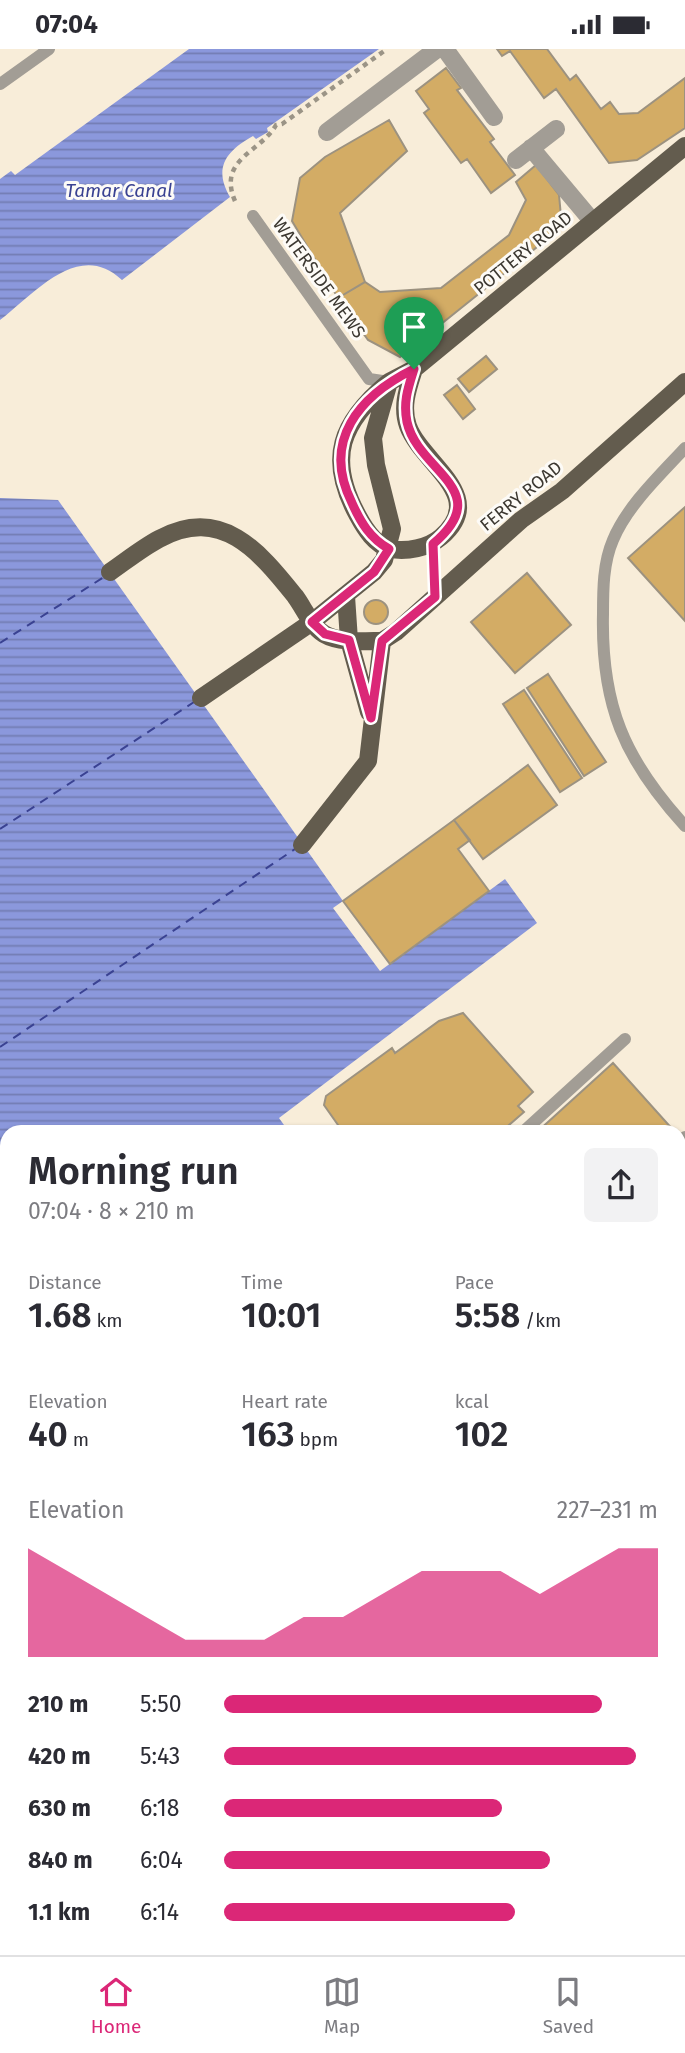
<!DOCTYPE html>
<html lang="en">
<head>
<meta charset="utf-8">
<style>
  :root { --surface:#fff; --page:#f2f2f3; --text:#2b2b33; --muted:#7c7c81; --line:#e1e1e2; --accent:#db2777 }
  body { margin:0; font-family:"Fira Sans",sans-serif; background:var(--page); color:var(--text); height:100vh; display:flex; flex-direction:column; font-size:26px; white-space:nowrap }
  * { box-sizing:border-box; margin:0 }
  p { font-size:23px; color:var(--muted) }
  .icon { flex:none; width:38px; height:38px; fill:none; stroke:currentColor; stroke-width:2; stroke-linecap:round; stroke-linejoin:round }
  .map { position:relative; flex:1; overflow:hidden }
  .panel { position:absolute; left:0px; top:1076px; width:686px; height:831px; display:flex; flex-direction:column; background:var(--surface); border-radius:21px 21px 0 0; box-shadow:0 2px 5px #0004 }
  .panel>* { flex:none }
  .pin { position:absolute; display:grid; place-items:center; width:60px; height:60px; color:#fff; margin:-72px -30px; border-radius:50% 50% 50% 0; rotate:-45deg; box-shadow:0 0 7px #0007 }
  .pin .icon { rotate:45deg }
  .round { display:grid; place-items:center; flex:none; width:74px; height:74px; border-radius:10px; background:var(--page) }
  .overview { display:flex; align-items:center; justify-content:space-between; height:119px; padding:0 28px }
  h1 { font-size:38px; font-weight:600; line-height:52px }
  .metrics { display:grid; grid-template-columns:repeat(3,1fr); gap:10px; height:119px; padding:7px 28px }
  .metrics div { display:grid; align-content:center }
  .metrics b { font-size:35px; font-weight:600 }
  .metrics small { font-size:19px; font-weight:400 }
  .metrics p { font-size:19px }
  .chart { height:196px; padding:14px 28px }
  .chart p { display:flex; justify-content:space-between }
  .chart svg { width:100%; height:126px; margin-top:7px; fill:var(--accent); opacity:.7 }
  ul { padding:0 28px; list-style:none; font-size:23px }
  li { display:grid; grid-template-columns:112px 84px 1fr; align-items:center; height:52px }
  li i { height:18px; border-radius:9px; background:var(--accent) }
  .status { display:flex; justify-content:space-between; align-items:center; height:49px; padding:0 35px; background:var(--surface); direction:ltr }
  .status svg { height:19px; fill:currentColor }
  .menu { display:flex; justify-content:space-around; align-items:center; height:98px; border-top:2px solid var(--line); background:var(--surface); font-size:19px; color:var(--muted) }
  .menu a { display:grid; justify-items:center; gap:4px }
  .menu .selected { color:var(--accent) }
  .map>svg:first-child { display:block }
</style>
</head>
<body>
<div class="status"><b>07:04</b><svg viewBox="0 0 49 12"><path d="M0 12V9h3v3zM5 12V6h3v6zM10 12V3h3v9zM15 12V0h3v12zM26 1h20v11H26zM47 4h2v5h-2z"/></svg></div>
<div class="map">
<svg width="685" height="1906" viewBox="0 0 685 1906">
  <defs>
    <pattern id="water-rules" width="6" height="5" patternUnits="userSpaceOnUse" patternTransform="scale(1.75)"><rect width="6" height="5" fill="#8b98dc"/><path d="M0 2.5h6" fill="none" stroke="#737db3"/></pattern>
  </defs>
  <rect width="100%" height="100%" fill="#f8edd9"/>
  <path fill="url(#water-rules)" d="M189 0H379L267 79 268 83 256 90 253 87C226 102 213 119 230 148L122 231C79 190 35 244 0 271V130L11 122 15 126Z
    M0 449 58 451 343 852 333 859 380 922 505 830 537 874 279 1069 289 1083H7V1900H679V1860L685 1870V1906H0Z
    M685 1134V1208L679 1213V1140Z"/>
  <g fill="none" stroke-linecap="round" stroke-linejoin="round">
    <path stroke="#3a4292" stroke-width="2" stroke-dasharray="9 7" stroke-linecap="butt" d="M0 594 104 528
      M0 780 194 653
      M0 998 295 800"/>
  </g>
  <path fill="#d3ac65" stroke="#9c9280" stroke-width="2" d="M497 0H547L570 31 576 26 601 60 610 53 619 65 638 64 685 29V79L637 111 609 114 556 40 544 49 510 2 502 7Z
    M446 19 461 39 457 41 494 90 490 93 515 126 491 144 467 110 461 114 424 64 429 60 416 42Z
    M389 71 407 102 340 164 365 233 338 249 292 172 300 129 325 108Z
    M536 116 559 146 562 178 400 308 368 291 338 249 365 233 380 243 441 239 509 186 526 151 516 133Z
    M486 307 497 320 469 343 458 330Z
    M457 336 475 360 463 370 444 346Z
    M685 458V572L628 509Z
    M527 524 571 576 515 624 471 573Z
    M364 563a12 12 0 1 1 24 0a12 12 0 1 1-24 0Z
    M548 625 606 713 584 727 527 639Z
    M524 641 582 729 560 743 503 655Z
    M528 716 557 756 483 810 454 771Z
    M454 771 470 791 458 800 489 842 390 915 343 852Z
    M463 964 533 1043 518 1057 524 1063 501 1083H343L324 1056 326 1047 392 999 395 1004 439 972Z
    M613 1014 675 1083H537Z"/>
  <g fill="none" stroke-linecap="round" stroke-linejoin="round">
    <path stroke="#9b9486" stroke-width="4.5" stroke-dasharray="5 5" stroke-linecap="butt" d="M235 152C217 110 261 103 276 76L282 75 387 0"/>
    <path stroke="#a29d95" stroke-width="12" d="M0 35 49 0
      M253 167 369 330 389 333
      M685 399C660 426 627 457 613 491 603 514 603 541 603 565 601 656 624 710 685 777
      M433 495 435 548
      M523 1083 625 990
      M679 1094 685 1088
      M679 1273 685 1267
      M679 1607 685 1604
      M679 1731 685 1742"/>
    <path stroke="#a29d95" stroke-width="18" d="M445 0 494 68
      M327 83 437 0
      M531 99 593 173
      M516 111 556 80"/>
    <path stroke="#635c4e" stroke-width="18" d="M389 333C341 373 326 409 358 467 365 480 375 496 390 500 407 503 428 499 441 488 489 447 422 415 408 377 401 357 408 339 414 320
      M110 523C126 512 142 499 159 490 221 456 259 502 295 547 304 559 311 577 324 585 339 594 365 592 382 592
      M346 547 349 591 369 663
      M382 592 396 583 521 471 562 442 685 333
      M201 649 312 573 374 523 384 511 392 480 376 416 373 389 389 333 414 320 685 97
      M302 796 368 712 382 592"/>
  </g>
  <g fill="none" stroke-linecap="round" stroke-linejoin="round">
    <g stroke="#fff" stroke-width="14">
      <path id="route" d="M414 320C408 339 403 353 407 373 418 423 497 441 433 495L435 548 382 592 371 669 349 591 325 585 312 573 374 523 389 500C370 489 361 474 352 454 321 392 359 347 414 320Z"/>
    </g>
    <use href="#route" stroke="#db2777" stroke-width="9"/>
  </g>
  <g text-anchor="middle" dominant-baseline="central" stroke-width="6" stroke-linejoin="round" paint-order="stroke">
    <g font-size="18" fill="#3c3831" stroke="#fdfbf7">
      <text transform="translate(523 204) rotate(-39)">POTTERY ROAD</text>
      <text transform="translate(319 229) rotate(54)">WATERSIDE MEWS</text>
      <text transform="translate(521 447) rotate(-39)">FERRY ROAD</text>
    </g>
    <g font-size="19" font-style="italic" fill="#3a4292" stroke="#fdfbf7">
      <text x="119" y="141">Tamar Canal</text>
    </g>
  </g>
</svg>
<div class="pin" style="left:414px;top:320px;background:#1e9e55"><svg class="icon" aria-label="arrive" viewBox="0 0 24 24"><path d="M6 21V4h12l-3 4 3 4H6"/></svg></div>
<section class="panel">
<div class="overview"><div><h1>Morning run</h1><p>07:04 · 8 × 210 m</p></div><a class="round"><svg class="icon" aria-label="share" viewBox="0 0 24 24"><path d="M12 15V3M7 8l5-5 5 5M5 13v7h14v-7"/></svg></a></div>
<div class="metrics">
<div><p>Distance</p><b>1.68<small> km</small></b></div>
<div><p>Time</p><b>10:01</b></div>
<div><p>Pace</p><b>5:58<small> /km</small></b></div>
</div>
<div class="metrics">
<div><p>Elevation</p><b>40<small> m</small></b></div>
<div><p>Heart rate</p><b>163<small> bpm</small></b></div>
<div><p>kcal</p><b>102</b></div>
</div>
<div class="chart"><p><span>Elevation</span>227–231 m</p>
<svg viewBox="0 0 160 44" preserveAspectRatio="none"><path d="M0 44V6L10 14L20 22L30 30L40 38L50 38L60 38L70 30L80 30L90 22L100 14L110 14L120 14L130 22L140 14L150 6L160 6V44z"/></svg>
</div>
<ul>
<li><b>210 m</b>5:50<i style="width:87%"></i></li>
<li><b>420 m</b>5:43<i style="width:95%"></i></li>
<li><b>630 m</b>6:18<i style="width:64%"></i></li>
<li><b>840 m</b>6:04<i style="width:75%"></i></li>
<li><b>1.1 km</b>6:14<i style="width:67%"></i></li>
</ul>
</section>
</div>
<nav class="menu">
<a class="selected"><svg class="icon" aria-label="home" viewBox="0 0 24 24"><path d="M3 11l9-7 9 7M6 9v11h12V9"/></svg>Home</a>
<a><svg class="icon" aria-label="map" viewBox="0 0 24 24"><path d="M3 6l6-2 6 2 6-2v14l-6 2-6-2-6 2zM9 4v14M15 6v14"/></svg>Map</a>
<a><svg class="icon" aria-label="saved" viewBox="0 0 24 24"><path d="M7 4h10v16l-5-4-5 4z"/></svg>Saved</a>
</nav>
</body>
</html>
